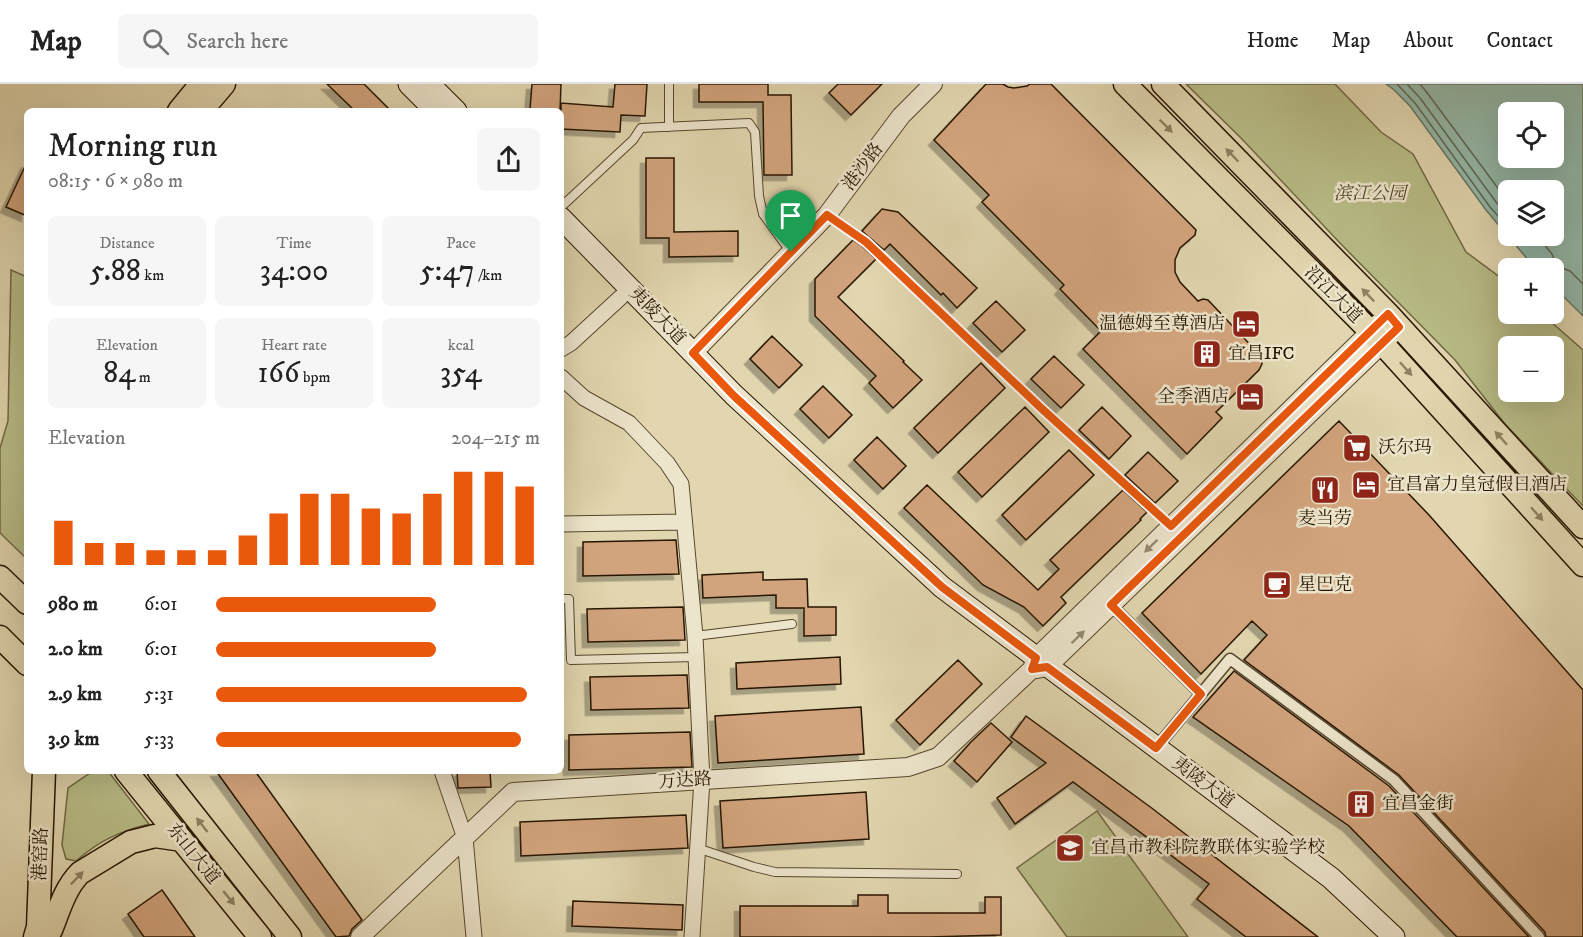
<!DOCTYPE html>
<html lang="en">
<head>
<meta charset="utf-8">
<style>
  :root { --surface:#fff; --page:#f6f6f6; --text:#222; --muted:#767676; --line:#e0e0e0; --accent:#ea580c }
  body { margin:0; font-family:"IM FELL DW Pica","Noto Serif SC",serif; background:var(--page); color:var(--text); height:100vh; display:flex; flex-direction:column; font-size:22px; white-space:nowrap }
  * { box-sizing:border-box; margin:0 }
  p { font-size:20px; color:var(--muted) }
  .icon { flex:none; width:33px; height:33px; fill:none; stroke:currentColor; stroke-width:2; stroke-linecap:round; stroke-linejoin:round }
  .map { position:relative; flex:1; overflow:hidden }
  .panel { position:absolute; left:24px; top:24px; width:540px; height:666px; display:flex; flex-direction:column; background:var(--surface); border-radius:9px; box-shadow:0 6px 24px #0002 }
  .panel>* { flex:none }
  .buttons { position:absolute; left:1498px; top:18px; display:grid; gap:12px }
  .buttons a { display:grid; place-items:center; width:66px; height:66px; border-radius:9px; background:var(--surface); box-shadow:0 6px 24px #0002; font-size:30px }
  .pin { position:absolute; display:grid; place-items:center; width:51px; height:51px; color:#fff; margin:-62px -26px; border-radius:50% 50% 50% 0; rotate:-45deg; box-shadow:0 0 6px #0007 }
  .pin .icon { rotate:45deg }
  .round { display:grid; place-items:center; flex:none; width:63px; height:63px; border-radius:9px; background:var(--page) }
  .overview { display:flex; align-items:center; justify-content:space-between; height:102px; padding:0 24px }
  h1 { font-size:33px; font-weight:600; line-height:45px }
  .figures { display:grid; grid-template-columns:repeat(3,1fr); gap:9px; height:102px; padding:6px 24px }
  .figures div { display:grid; align-content:center; border-radius:9px; background:var(--page); text-align:center }
  .figures b { font-size:30px; font-weight:600 }
  .figures small { font-size:16px; font-weight:400 }
  .figures p { font-size:16px }
  .chart { height:168px; padding:12px 24px }
  .chart p { display:flex; justify-content:space-between }
  .chart svg { width:100%; height:108px; margin-top:6px; stroke:var(--accent); stroke-width:6 }
  ul { padding:0 24px; list-style:none; font-size:20px }
  li { display:grid; grid-template-columns:96px 72px 1fr; align-items:center; height:45px }
  li i { height:15px; border-radius:8px; background:var(--accent) }
  header { display:flex; align-items:center; gap:36px; box-sizing:border-box; height:84px; padding:0 30px; background:var(--surface); border-bottom:2px solid var(--line) }
  header strong { font-size:28px }
  nav { display:flex; gap:33px; margin-inline-start:auto; font-size:21px }
  .search { width:420px; height:54px; background:var(--page); display:flex; align-items:center; gap:15px; box-sizing:border-box; padding:0 21px; border-radius:9px; color:var(--muted); font-size:22px }
  .map>svg:first-child { display:block }
</style>
</head>
<body>
<header>
<strong>Map</strong>
<div class="search"><svg class="icon" aria-label="search" viewBox="0 0 24 24"><circle cx="10" cy="10" r="6"/><path d="M15 15l6 6"/></svg>Search here</div>
<nav><a>Home</a><a>Map</a><a>About</a><a>Contact</a></nav>
</header>
<div class="map">
<svg width="1583" height="853" viewBox="0 0 1583 853">
  <defs>
    <filter id="shadow"><feDropShadow dx="-5.5" dy="5.5" stdDeviation="0" flood-color="#0004"/></filter>
  </defs>
  <rect width="100%" height="100%" fill="#e1d6af"/>
  <filter id="stains"><feTurbulence type="fractalNoise" baseFrequency=".00333" numOctaves="4"/><feColorMatrix values="0 0 0 0 .2 0 0 0 0 .09 0 0 0 0 .02 0 0 0 .5 -.17"/></filter>
  <radialGradient id="worn" r=".72"><stop offset=".6" stop-color="#630" stop-opacity="0"/><stop offset="1" stop-color="#630" stop-opacity=".3"/></radialGradient>
  <path fill="#b8bc87" stroke="#706944" stroke-width="1.5" fill-rule="evenodd" d="M1186 0H1335L1381 48 1413 70 1466 168 1509 200V230H1542L1583 266V422L1505 340 1455 276 1339 158 1241 54ZM1509 262H1554V308H1509Z
    M11 186 27 193V475L0 449V364L8 337Z
    M93 687H108L149 740C119 748 100 756 76 777L66 775 62 761 68 704Z
    M1097 727 1188 853H1067L1017 784Z"/>
  <path fill="#94b9aa" stroke="#697866" stroke-width="1.5" fill-rule="evenodd" d="M1386 0H1583V232L1554 203V184H1535L1486 126 1410 22 1393 5ZM1509 28H1554V74H1509ZM1509 106H1554V152H1509Z"/>
  <g fill="none" stroke-linecap="round" stroke-linejoin="round">
    <path stroke="#5e6856" stroke-width="1.5" d="M1397 0 1415 19 1490 123 1509 144
      M1407 0 1420 14 1496 118 1509 133
      M1420 0 1428 10 1509 119
      M1537 152 1552 170 1557 182 1570 187 1583 200"/>
  </g>
  <path fill="#d2a47d" stroke="#281601" stroke-width="1.5" filter="url(#shadow)" d="M327 0H364L391 27H355Z
    M532 0H561L560 27 530 25Z
    M615 0H647L645 32 621 31 620 48 561 45V19L613 23Z
    M699 0H768V11H791L792 91H764L763 18H699Z
    M838 0H882L851 31 829 9Z
    M986 0H1003L1008 3 1014 4 1027 2 1030 0H1051L1196 146 1195 151 1180 164 1175 176V188L1180 198 1198 217 1203 215 1208 216 1260 271 1262 280 1259 286 1216 328 1222 334 1187 370 1083 265 1101 247 1060 205 1064 201 982 118 989 111 934 56Z
    M646 74H674V148L738 147V172L669 173V154H646Z
    M27 78V132L6 123Z
    M882 125 898 128 977 204 957 224 943 209 941 211 890 160 884 166 862 147Z
    M853 156 862 162 876 175 838 213 904 277 903 278 922 296 893 324 869 299 876 292 815 232V195Z
    M996 217 1025 246 1002 268 973 239Z
    M772 252 802 281 779 304 750 275Z
    M1054 272 1084 301 1061 324 1031 295Z
    M981 279 1005 304 938 369 914 344Z
    M823 302 852 331 829 354 800 325Z
    M1025 323 1049 348 982 413 958 388Z
    M1102 323 1131 352 1109 375 1079 346Z
    M1339 337 1429 431 1583 606V853H1546L1545 848 1399 691 1244 576 1267 551 1252 537 1201 590 1142 529Z
    M877 353 906 382 883 405 854 376Z
    M1069 366 1094 391 1026 456 1002 431Z
    M1148 368 1178 397 1155 419 1125 391Z
    M927 401 1038 506 1059 485 1050 476 1123 406 1147 428 1140 435 1141 436 1061 513 1066 519 1043 542 1024 523 983 501 904 424Z
    M676 456 679 490 583 492V458Z
    M763 488V496L807 495 808 523H836V551L804 552V524H776V511L703 514 702 491Z
    M683 523 685 556 588 558 587 525Z
    M840 573 841 600 737 605 736 579Z
    M958 576 982 600 920 661 896 636Z
    M1234 587 1389 702 1529 853H1457L1349 742 1193 633Z
    M687 591 689 624 591 626 590 593Z
    M861 623 864 670 718 679 715 632Z
    M1026 632 1153 725 1318 853H1246L1197 815 1209 800 1073 698 1015 740 997 714 1046 679 1011 653Z
    M991 639 1012 658 977 698 954 677 971 658Z
    M690 648 692 683 569 686V651Z
    M216 687H255L362 836 352 845 349 852 336 853Z
    M457 687H490L491 703 458 704Z
    M866 708 869 755 723 764 720 717Z
    M686 731 688 764 521 772 520 738Z
    M162 806 195 853H144L128 830Z
    M858 811H888V829H985V813H1001V851L929 853H740V822H858Z
    M573 817 683 821 682 846 572 842Z"/>
  <g fill="none" stroke-linecap="round" stroke-linejoin="round">
    <g stroke="#56462c" stroke-width="10">
      <path id="service" d="M669 43V0
        M561 123 633 56 641 44 749 39 755 48 759 112 763 130 790 167
        M828 131 866 157 1041 324 1170 441
        M561 515H569L571 576 696 573
        M695 552 792 540
        M697 764 754 783 775 788 957 790"/>
    </g>
    <g stroke="#56462c" stroke-width="13">
      <path id="pedestrian" d="M1111 521 1201 610
        M1156 664 1230 575 1394 696 1539 853"/>
    </g>
    <g stroke="#56462c" stroke-width="17">
      <path id="minor" d="M561 265 571 259 621 213
        M561 293 584 314 629 339 667 379 681 400 695 552 702 696 692 853
        M561 440 684 438
        M442 687 465 754 474 853"/>
    </g>
    <g stroke="#56462c" stroke-width="20">
      <path id="tertiary" d="M693 269 827 131 901 32 933 0
        M1037 585 1047 583 1391 251
        M360 853 513 708 908 683 938 673 1032 585 1036 574 1379 239"/>
    </g>
    <g stroke="#281601" stroke-width="23">
      <path id="secondary" d="M409 0 436 27
        M429 0 456 27
        M561 134 734 311 942 503 1331 794 1394 853"/>
    </g>
    <g stroke="#281601" stroke-width="25">
      <path id="primary" d="M1125 0 1382 259 1583 481
        M1163 0 1388 230 1583 443
        M179 27 201 0
        M201 27 224 0
        M0 493 27 519
        M0 553 27 580
        M126 687 260 853
        M159 687 290 853
        M51 846C59 826 65 804 80 789L131 758 155 752 182 756
        M35 853 38 843 44 687"/>
    </g>
    <use href="#service" stroke="#ece4cb" stroke-width="8"/>
    <use href="#pedestrian" stroke="#ece4cb" stroke-width="10"/>
    <use href="#minor" stroke="#ece4cb" stroke-width="15"/>
    <use href="#tertiary" stroke="#ece4cb" stroke-width="18"/>
    <use href="#secondary" stroke="#ece4cb" stroke-width="21"/>
    <use href="#primary" stroke="#e1d6af" stroke-width="22"/>
  </g>
  <defs><path id="oneway-solid" d="M-6-.8H1V-3.2L6.5 0L1 3.2V.8H-6Z" transform="scale(1.5)"/></defs>
  <g fill="#8e8061">
    <use href="#oneway-solid" transform="translate(1166 42) rotate(45)"/>
    <use href="#oneway-solid" transform="translate(1232 71) rotate(-134)"/>
    <use href="#oneway-solid" transform="translate(1368 211) rotate(-134)"/>
    <use href="#oneway-solid" transform="translate(1406 285) rotate(48)"/>
    <use href="#oneway-solid" transform="translate(1501 354) rotate(-132)"/>
    <use href="#oneway-solid" transform="translate(1537 430) rotate(48)"/>
    <use href="#oneway-solid" transform="translate(202 741) rotate(-128)"/>
    <use href="#oneway-solid" transform="translate(77 794) rotate(-46)"/>
    <use href="#oneway-solid" transform="translate(229 814) rotate(51)"/>
  </g>
  <g fill="#948770">
    <use href="#oneway-solid" transform="translate(1151 462) rotate(136)"/>
    <use href="#oneway-solid" transform="translate(1078 553) rotate(-44)"/>
  </g>
  <g fill="none" stroke-linecap="round" stroke-linejoin="round">
    <g stroke="#fff" stroke-width="12">
      <path id="route" d="M827 131 866 158 1041 324 1171 442 1388 230 1399 243 1111 521 1201 610 1156 664 1047 583 1032 585 1036 574 942 503 734 312 693 269Z"/>
    </g>
    <use href="#route" stroke="#ea580c" stroke-width="8"/>
  </g>
  <defs>
    <g id="hotel-square" transform="scale(1.5)"><rect x="-9" y="-9" width="18" height="18" rx="4" fill="#8f2418" stroke="#ece4cb"/><path d="M-6-4.5h1.5V1H6V5H4.5V3h-9V5H-6ZM-4 0a1.8 1.8 0 1 1 3.6 0ZM.5 0V-2.5h3Q6-2.5 6 0Z" fill="#fff"/></g>
    <g id="building-square" transform="scale(1.5)"><rect x="-9" y="-9" width="18" height="18" rx="4" fill="#8f2418" stroke="#ece4cb"/><path d="M-4-6H4V6H1V3H-1V6H-4ZM-2.5-4.3h1.7v1.8h-1.7ZM.8-4.3h1.7v1.8H.8ZM-2.5-1h1.7V.8h-1.7ZM.8-1h1.7V.8H.8Z" fill="#fff"/></g>
    <g id="supermarket-square" transform="scale(1.5)"><rect x="-9" y="-9" width="18" height="18" rx="4" fill="#8f2418" stroke="#ece4cb"/><path d="M-6-5.5h2.5l.6 2H6L4.5 2H-2.5L-4.4-4H-6ZM-1.5 3.2a1.3 1.3 0 1 0 .1 0ZM3 3.2a1.3 1.3 0 1 0 .1 0Z" fill="#fff"/></g>
    <g id="restaurant-square" transform="scale(1.5)"><rect x="-9" y="-9" width="18" height="18" rx="4" fill="#8f2418" stroke="#ece4cb"/><path d="M-5-6h1v4h1v-4h1v4h1v-4h1v5L-1.5 .5V6h-2V.5L-5-1ZM5-6V6H3V1.5H1.5Q1.5-4 5-6Z" fill="#fff"/></g>
    <g id="cafe-square" transform="scale(1.5)"><rect x="-9" y="-9" width="18" height="18" rx="4" fill="#8f2418" stroke="#ece4cb"/><path d="M-5.5-4.5H6V0H3Q3 3.5 0 3.5H-2.5Q-5.5 3.5-5.5 0ZM3-3.2v2h1.7v-2ZM-6 4.5H4V6H-6Z" fill="#fff"/></g>
    <g id="school-square" transform="scale(1.5)"><rect x="-9" y="-9" width="18" height="18" rx="4" fill="#8f2418" stroke="#ece4cb"/><path d="M0-5L7-2L0 1L-7-2ZM-4 1L0 2.5L4 1V4Q0 6-4 4Z" fill="#fff"/></g>
  </defs>
  <g fill-rule="evenodd">
    <use href="#hotel-square" x="1246" y="240"/>
    <use href="#building-square" x="1207" y="270"/>
    <use href="#hotel-square" x="1250" y="313"/>
    <use href="#supermarket-square" x="1357" y="364"/>
    <use href="#hotel-square" x="1366" y="401"/>
    <use href="#restaurant-square" x="1325" y="406"/>
    <use href="#cafe-square" x="1277" y="501"/>
    <use href="#building-square" x="1361" y="720"/>
    <use href="#school-square" x="1070" y="764"/>
  </g>
  <g text-anchor="middle" dominant-baseline="central" stroke-width="5" stroke-linejoin="round" paint-order="stroke">
    <g font-size="18" fill="#281601" stroke="#ece4cb">
      <text transform="translate(863 83) rotate(-53)">港沙路</text>
      <text transform="translate(1333 211) rotate(45)">沿江大道</text>
      <text transform="translate(657 232) rotate(46)">夷陵大道</text>
      <text transform="translate(685 697) rotate(-4)">万达路</text>
      <text transform="translate(1203 699) rotate(37)">夷陵大道</text>
      <text transform="translate(41 770) rotate(-88)">港窑路</text>
      <text transform="translate(193 770) rotate(51)">东山大道</text>
    </g>
    <g font-size="18" font-style="italic" fill="#534829" stroke="#ece4cb">
      <text x="1370" y="110">滨江公园</text>
    </g>
    <g font-size="18" fill="#281601" stroke="#ece4cb" text-anchor="start">
      <text x="1225" y="240" text-anchor="end">温德姆至尊酒店</text>
      <text x="1228" y="270">宜昌IFC</text>
      <text x="1229" y="313" text-anchor="end">全季酒店</text>
      <text x="1378" y="364">沃尔玛</text>
      <text x="1387" y="401">宜昌富力皇冠假日酒店</text>
      <text x="1325" y="435" text-anchor="middle">麦当劳</text>
      <text x="1298" y="501">星巴克</text>
      <text x="1382" y="720">宜昌金街</text>
      <text x="1091" y="764">宜昌市教科院教联体实验学校</text>
    </g>
  </g>
  <rect width="100%" height="100%" filter="url(#stains)"/>
  <rect width="100%" height="100%" fill="url(#worn)"/>
</svg>
<div class="buttons">
<a><svg class="icon" aria-label="locate" viewBox="0 0 24 24"><circle cx="12" cy="12" r="6"/><path d="M12 2v4M12 18v4M2 12h4M18 12h4"/></svg></a>
<a><svg class="icon" aria-label="layers" viewBox="0 0 24 24"><path d="M12 4l9 5-9 5-9-5zM3 14l9 5 9-5"/></svg></a>
<a>+</a>
<a>−</a>
</div>
<div class="pin" style="left:791px;top:168px;background:#1e9e55"><svg class="icon" aria-label="arrive" viewBox="0 0 24 24"><path d="M6 21V4h12l-3 4 3 4H6"/></svg></div>
<section class="panel">
<div class="overview"><div><h1>Morning run</h1><p>08:15 · 6 × 980 m</p></div><a class="round"><svg class="icon" aria-label="share" viewBox="0 0 24 24"><path d="M12 15V3M7 8l5-5 5 5M5 13v7h14v-7"/></svg></a></div>
<div class="figures">
<div><p>Distance</p><b>5.88<small> km</small></b></div>
<div><p>Time</p><b>34:00</b></div>
<div><p>Pace</p><b>5:47<small> /km</small></b></div>
</div>
<div class="figures">
<div><p>Elevation</p><b>84<small> m</small></b></div>
<div><p>Heart rate</p><b>166<small> bpm</small></b></div>
<div><p>kcal</p><b>354</b></div>
</div>
<div class="chart"><p><span>Elevation</span>204–215 m</p>
<svg viewBox="0 0 160 44" preserveAspectRatio="none"><path d="M5 44V26M15 44V35M25 44V35M35 44V38M45 44V38M55 44V38M65 44V32M75 44V23M85 44V15M95 44V15M105 44V21M115 44V23M125 44V15M135 44V6M145 44V6M155 44V12"/></svg>
</div>
<ul>
<li><b>980 m</b>6:01<i style="width:68%"></i></li>
<li><b>2.0 km</b>6:01<i style="width:68%"></i></li>
<li><b>2.9 km</b>5:31<i style="width:96%"></i></li>
<li><b>3.9 km</b>5:33<i style="width:94%"></i></li>
</ul>
</section>
</div>
</body>
</html>
